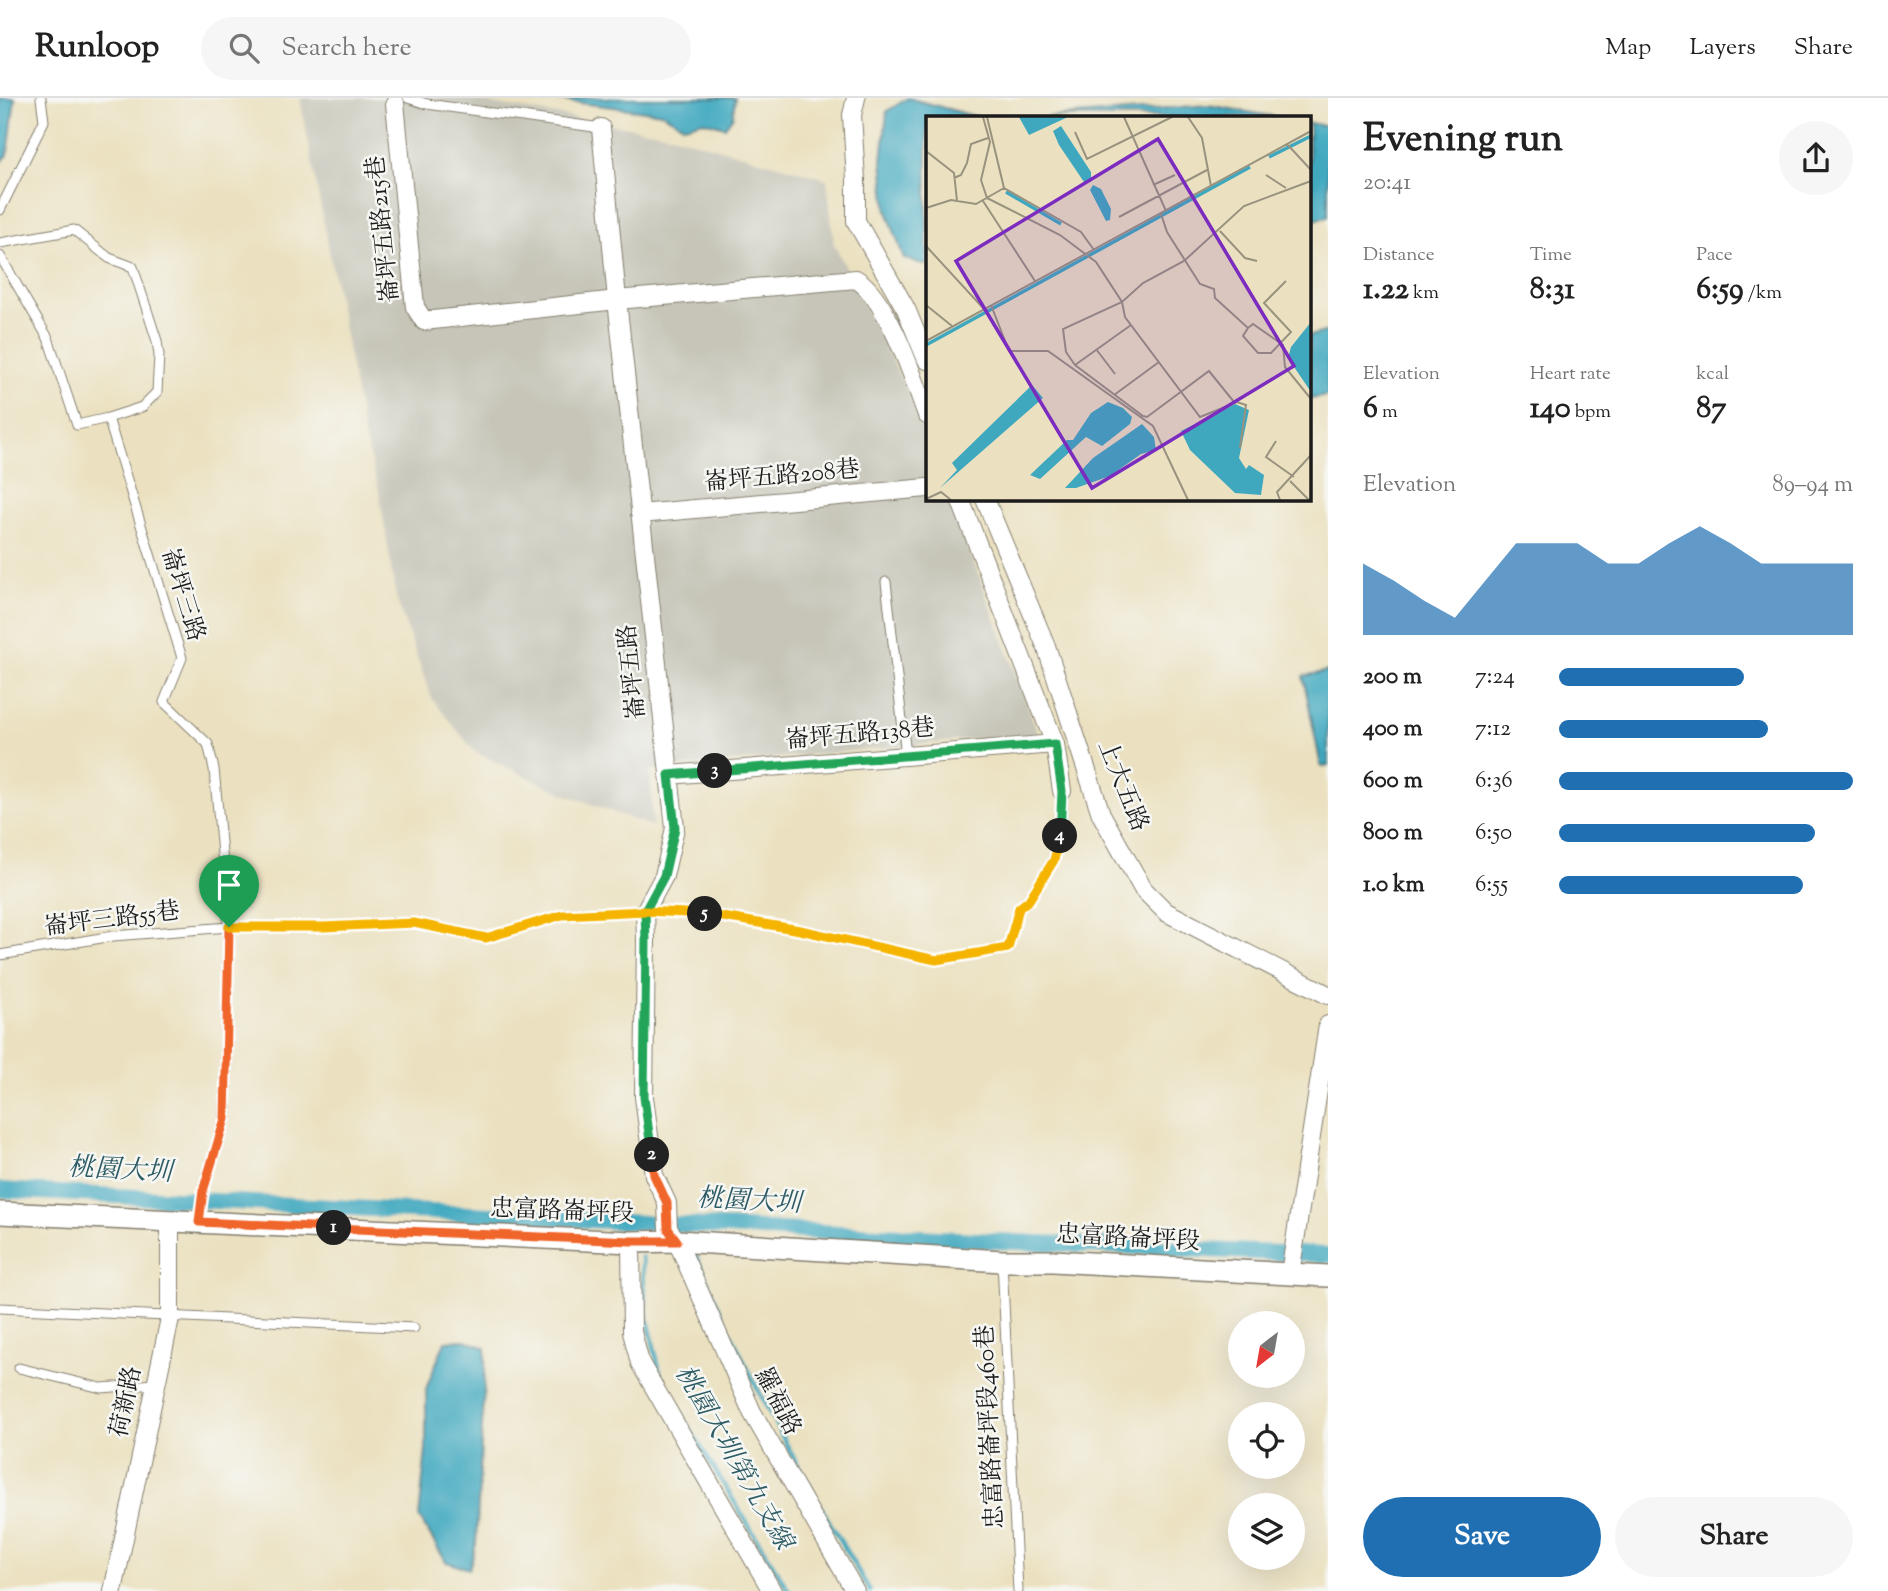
<!DOCTYPE html>
<html lang="en">
<head>
<meta charset="utf-8">
<style>
  :root { --surface:#fff; --page:#f6f6f6; --text:#222; --muted:#767676; --line:#e0e0e0; --accent:#1f6fb2 }
  body { margin:0; font-family:"Sorts Mill Goudy","Noto Serif TC",serif; background:var(--page); color:var(--text); height:100vh; display:flex; flex-direction:column; font-size:26px; white-space:nowrap }
  * { box-sizing:border-box; margin:0 }
  p { font-size:23px; color:var(--muted) }
  .icon { flex:none; width:38px; height:38px; fill:none; stroke:currentColor; stroke-width:2; stroke-linecap:round; stroke-linejoin:round }
  .map { position:relative; flex:1; overflow:hidden }
  .side { display:flex; flex-direction:column; background:var(--surface); width:560px }
  .side>* { flex:none }
  .needle { width:46px; rotate:211deg }
  .buttons { position:absolute; left:1228px; top:1213px; display:grid; gap:14px }
  .buttons a { display:grid; place-items:center; width:77px; height:77px; border-radius:50%; background:var(--surface); box-shadow:0 7px 28px #0002; font-size:35px }
  .pin { position:absolute; display:grid; place-items:center; width:60px; height:60px; color:#fff; margin:-72px -30px; border-radius:50% 50% 50% 0; rotate:-45deg; box-shadow:0 0 7px #0007 }
  .pin .icon { rotate:45deg }
  .km { position:absolute; width:35px; height:35px; margin:-18px; border-radius:50%; background:#222; color:#fff; font-size:19px; line-height:35px; text-align:center }
  .round { display:grid; place-items:center; flex:none; width:74px; height:74px; border-radius:37px; background:var(--page) }
  .overview { display:flex; align-items:center; justify-content:space-between; height:119px; padding:0 35px }
  h1 { font-size:38px; font-weight:800; line-height:52px }
  .metrics { display:grid; grid-template-columns:repeat(3,1fr); gap:10px; height:119px; padding:7px 35px }
  .metrics div { display:grid; align-content:center }
  .metrics b { font-size:30px; font-weight:800 }
  .metrics small { font-size:19px; font-weight:400 }
  .metrics p { font-size:19px }
  .chart { height:196px; padding:14px 35px }
  .chart p { display:flex; justify-content:space-between }
  .chart svg { width:100%; height:126px; margin-top:7px; fill:var(--accent); opacity:.7 }
  .cta { display:flex; gap:14px; margin-top:auto; padding:14px 35px }
  .cta a { flex:1; height:80px; border-radius:42px; background:var(--accent); color:#fff; font-size:28px; font-weight:800; line-height:80px; text-align:center }
  .cta a+a { background:var(--page); color:var(--text) }
  ul { padding:0 35px; list-style:none; font-size:23px }
  li { display:grid; grid-template-columns:112px 84px 1fr; align-items:center; height:52px }
  li i { height:18px; border-radius:9px; background:var(--accent) }
  header { display:flex; align-items:center; gap:42px; box-sizing:border-box; height:98px; padding:0 35px; background:var(--surface); border-bottom:2px solid var(--line) }
  header strong { font-size:33px }
  nav { display:flex; gap:38px; margin-inline-start:auto; font-size:24px }
  .search { width:490px; height:63px; background:var(--page); display:flex; align-items:center; gap:18px; box-sizing:border-box; padding:0 24px; border-radius:38px; color:var(--muted); font-size:26px }
  main { display:flex; flex:1; min-height:0 }
  .map>svg:first-child { display:block }
</style>
</head>
<body>
<header>
<strong>Runloop</strong>
<div class="search"><svg class="icon" aria-label="search" viewBox="0 0 24 24"><circle cx="10" cy="10" r="6"/><path d="M15 15l6 6"/></svg>Search here</div>
<nav><a>Map</a><a>Layers</a><a>Share</a></nav>
</header>
<main>
<div class="map">
<svg width="1328" height="1493" viewBox="0 0 1328 1493">
  <rect width="100%" height="100%" fill="#f6f6f2"/>
  <filter id="ink" filterUnits="userSpaceOnUse"><feTurbulence type="fractalNoise" baseFrequency=".0143" numOctaves="2"/><feDisplacementMap in="SourceGraphic" scale="14" xChannelSelector="R" yChannelSelector="G"/><feConvolveMatrix kernelMatrix="1 2 1 2 8 2 1 2 1" color-interpolation-filters="sRGB"/></filter>
  <filter id="wash" filterUnits="userSpaceOnUse"><feTurbulence type="fractalNoise" baseFrequency=".00686" numOctaves="4" result="noise"/><feDisplacementMap in="SourceGraphic" scale="28" xChannelSelector="R" yChannelSelector="G"/><feGaussianBlur stdDeviation="1.57" result="paint"/><feColorMatrix in="noise" values="0 0 0 0 0 0 0 0 0 0 0 0 0 0 0 0 0 1.4 0 .05"/><feComposite in="paint" operator="in"/></filter>
  <g filter="url(#wash)">
    <rect width="100%" height="100%" fill="#ebe1c0"/>
    <path fill="#c6c5b8" d="M300 0H454L481 4 664 35 827 81 834 146 920 318 927 338V401H950L1038 635 650 672 653 729 562 695 475 654 432 601 396 500 379 393 365 342Z"/>
    <path fill="#3fa8bf" stroke="#2e626e" stroke-width="2" d="M0 0H15L8 57 0 65Z
      M538 0H735L733 18 725 29 704 23 684 28 662 15Z
      M908 0 978 19H927V167L904 161 887 113 882 63 887 13Z
      M1208 7 1277 19H1047Z
      M1309 25 1328 28V119L1309 123Z
      M1328 233V298L1310 301 1309 238Z
      M1328 573V668L1321 669 1303 578Z
      M465 1242 486 1250 476 1446 469 1471 446 1464 419 1419 426 1351V1291L445 1243Z"/>
    <g fill="none" stroke-linecap="round" stroke-linejoin="round">
      <path stroke="#3fa8bf" stroke-width="4.5" d="M683 1126 687 1133
        M642 1131V1124
        M696 1157C745 1275 804 1384 870 1493
        M642 1159 646 1213 663 1289
        M670 1299 789 1493"/>
      <path stroke="#3fa8bf" stroke-width="16" d="M0 1092 1037 1145 1328 1157"/>
    </g>
  </g>
  <g filter="url(#ink)">
    <g fill="none" stroke-linecap="round" stroke-linejoin="round">
      <g stroke="#847e6e" stroke-width="11">
        <path id="service" d="M408 0 427 6 601 30
          M0 112 44 23 41 0
          M0 145 74 132 109 160 133 169 157 243 159 257 157 294 142 309 108 320
          M0 158 48 240 77 327 108 320 182 560 164 604 208 646 214 671 229 829 225 1021 203 1093 199 1124
          M886 484 906 657
          M0 857 113 838 229 829H323L414 825 486 840 562 817 645 813 709 816 800 832 936 862 1008 850 1019 810 1029 802 1053 762 1062 730V693
          M1002 1163 1018 1493
          M0 1210 414 1230
          M19 1270 101 1290 156 1286"/>
      </g>
      <g stroke="#847e6e" stroke-width="20">
        <path id="minor" d="M856 0 852 17 856 82V123L906 211 927 262
          M395 5 415 209 424 223 617 202 856 181C888 200 914 282 927 317
          M601 30 617 202 675 730 664 778 645 813 646 842 644 999 654 1077 667 1105 668 1131 677 1143 752 1314 855 1493
          M960 401 1055 646 1062 693
          M985 401 1046 548 1101 716 1143 791 1166 814 1328 897
          M640 416 927 390
          M669 677 1055 646
          M631 1144 632 1234 640 1265 772 1493
          M1290 1176 1328 927
          M113 1493 170 1220V1123"/>
      </g>
      <g stroke="#847e6e" stroke-width="24">
        <path id="tertiary" d="M0 1115 631 1144 677 1143 1002 1163H1053L1328 1178"/>
      </g>
      <use href="#service" stroke="#fff" stroke-width="9"/>
      <use href="#minor" stroke="#fff" stroke-width="18"/>
      <use href="#tertiary" stroke="#fff" stroke-width="21"/>
    </g>
  </g>
  <g fill="none" stroke-linecap="round" stroke-linejoin="round" filter="url(#ink)">
    <g stroke="#fff" stroke-width="14">
      <path id="split-1" d="M229 829 225 1021 203 1093 199 1124 334 1130"/>
    </g>
    <g stroke="#fff" stroke-width="14">
      <path id="split-2" d="M334 1130 631 1143H677L668 1131 667 1105 654 1077 652 1057"/>
    </g>
    <g stroke="#fff" stroke-width="14">
      <path id="split-3" d="M652 1057 644 999 646 842 645 813 664 778 675 730 669 677 715 673"/>
    </g>
    <g stroke="#fff" stroke-width="14">
      <path id="split-4" d="M715 673 1055 646 1062 693 1060 738"/>
    </g>
    <g stroke="#fff" stroke-width="14">
      <path id="split-5" d="M705 816 800 832 936 862 1008 850 1019 810 1029 802 1054 762 1060 738"/>
    </g>
    <g stroke="#fff" stroke-width="14">
      <path id="split-6" d="M229 829H323L414 825 486 840 562 817 645 813 705 816"/>
    </g>
    <use href="#split-1" stroke="#f0652b" stroke-width="9"/>
    <use href="#split-2" stroke="#f0652b" stroke-width="9"/>
    <use href="#split-3" stroke="#22a559" stroke-width="9"/>
    <use href="#split-4" stroke="#22a559" stroke-width="9"/>
    <use href="#split-5" stroke="#f5b400" stroke-width="9"/>
    <use href="#split-6" stroke="#f5b400" stroke-width="9"/>
  </g>
  <g text-anchor="middle" dominant-baseline="central" stroke-width="5" stroke-linejoin="round" paint-order="stroke">
    <g font-size="24" fill="#1c1c1c" stroke="#f6f6f2">
      <text transform="translate(384 131) rotate(-96)">崙坪五路215巷</text>
      <text transform="translate(782 379) rotate(-5)">崙坪五路208巷</text>
      <text transform="translate(182 497) rotate(73)">崙坪三路</text>
      <text transform="translate(633 574) rotate(-96)">崙坪五路</text>
      <text transform="translate(860 637) rotate(-5)">崙坪五路138巷</text>
      <text transform="translate(1122 688) rotate(68)">上大五路</text>
      <text transform="translate(112 822) rotate(-7)">崙坪三路55巷</text>
      <text transform="translate(562 1114) rotate(2)">忠富路崙坪段</text>
      <text transform="translate(1128 1141) rotate(3)">忠富路崙坪段</text>
      <text transform="translate(127 1304) rotate(-78)">荷新路</text>
      <text transform="translate(777 1304) rotate(63)">羅福路</text>
      <text transform="translate(991 1329) rotate(-93)">忠富路崙坪段460巷</text>
    </g>
    <g font-size="26" font-style="italic" fill="#2c5b65" stroke="#f6f6f2">
      <text transform="translate(120 1073) rotate(3)">桃園大圳</text>
      <text transform="translate(749 1104) rotate(3)">桃園大圳</text>
      <text transform="translate(733 1360) rotate(60)">桃園大圳第九支線</text>
    </g>
  </g>
  <g transform="translate(926 18)">
    <rect width="385" height="385" fill="#ebe1c0"/>
    <path d="M93 1H142L103 19ZM135 10 165 56V66H158L133 29 127 15ZM167 69 175 73 185 93 184 104 180 105 164 74ZM385 206V276L362 242 365 231ZM106 269 117 282 14 372 31 354 26 347ZM182 286 197 292 206 301 204 308 176 330 160 321 114 363 104 359 141 324H147L165 297ZM309 288 323 294 313 342 320 353 323 349 338 359 335 379 309 377 264 334 255 315ZM216 308 228 321 230 334 215 338 184 360 150 372H139L167 342Z" fill="#3fa8bf"/>
    <path fill="none" stroke="#3fa8bf" stroke-width="3.5" d="M343 41 385 20M80 76 135 108M0 229 324 51"/>
    <path fill="none" stroke="#98927e" stroke-width="2" d="M57 1 64 26 55 64 61 82M61 1 78 72 155 116 168 134M198 1 240 95M262 1 276 22 285 70M149 16 161 43 246 1M361 28 385 54M0 35 28 57 31 85M340 59 360 72M28 62 35 59 41 47 45 28 62 22M227 69 249 59M61 82 134 119 170 146 196 186 199 201 274 301 311 286 320 289 314 332M57 85 109 165M0 92 25 84 50 88 78 72M235 98 241 116 274 168 288 173 289 182 322 212 327 208 357 229 359 251 385 283M193 101 281 54M294 115 319 142 331 145M0 130 58 193M0 189 26 210M65 189 83 235H122L227 310 262 384M322 212 317 220 332 237H345L365 216 338 187 360 165M0 225 385 15M170 233 189 258M149 249 205 209M188 279 233 246M308 286 283 255 221 301 217 300 149 249 140 236 137 213 196 186 217 167 258 145 318 90 385 65M350 325 340 341 368 361M364 365 383 384M0 383 15 376 25 384M354 384 351 376 385 339"/>
    <path fill="#7b2cbf" fill-opacity="0.15" stroke="#7b2cbf" stroke-width="3.5" d="M232 23 368 250 166 372 30 145Z"/>
    <rect width="385" height="385" fill="none" stroke="#1c1c1c" stroke-width="3.5"/>
  </g>
</svg>
<div class="buttons">
<a><svg class="needle" viewBox="-14 -14 28 28"><path d="M0-13l5 13h-10z" fill="#e53935"/><path d="M0 13l5-13h-10z" fill="#767676"/></svg></a>
<a><svg class="icon" aria-label="locate" viewBox="0 0 24 24"><circle cx="12" cy="12" r="6"/><path d="M12 2v4M12 18v4M2 12h4M18 12h4"/></svg></a>
<a><svg class="icon" aria-label="layers" viewBox="0 0 24 24"><path d="M12 4l9 5-9 5-9-5zM3 14l9 5 9-5"/></svg></a>
</div>
<div class="pin" style="left:229px;top:829px;background:#1e9e55"><svg class="icon" aria-label="arrive" viewBox="0 0 24 24"><path d="M6 21V4h12l-3 4 3 4H6"/></svg></div>
<b class="km" style="left:334px;top:1130px">1</b>
<b class="km" style="left:652px;top:1057px">2</b>
<b class="km" style="left:715px;top:673px">3</b>
<b class="km" style="left:1060px;top:738px">4</b>
<b class="km" style="left:705px;top:816px">5</b>
</div>
<section class="side">
<div class="overview"><div><h1>Evening run</h1><p>20:41</p></div><a class="round"><svg class="icon" aria-label="share" viewBox="0 0 24 24"><path d="M12 15V3M7 8l5-5 5 5M5 13v7h14v-7"/></svg></a></div>
<div class="metrics">
<div><p>Distance</p><b>1.22<small> km</small></b></div>
<div><p>Time</p><b>8:31</b></div>
<div><p>Pace</p><b>6:59<small> /km</small></b></div>
</div>
<div class="metrics">
<div><p>Elevation</p><b>6<small> m</small></b></div>
<div><p>Heart rate</p><b>140<small> bpm</small></b></div>
<div><p>kcal</p><b>87</b></div>
</div>
<div class="chart"><p><span>Elevation</span>89–94 m</p>
<svg viewBox="0 0 160 44" preserveAspectRatio="none"><path d="M0 44V19L10 25L20 32L30 38L40 25L50 12L60 12L70 12L80 19L90 19L100 12L110 6L120 12L130 19L140 19L150 19L160 19V44z"/></svg>
</div>
<ul>
<li><b>200 m</b>7:24<i style="width:63%"></i></li>
<li><b>400 m</b>7:12<i style="width:71%"></i></li>
<li><b>600 m</b>6:36<i style="width:100%"></i></li>
<li><b>800 m</b>6:50<i style="width:87%"></i></li>
<li><b>1.0 km</b>6:55<i style="width:83%"></i></li>
</ul>
<div class="cta"><a>Save</a><a>Share</a></div>
</section>
</main>
</body>
</html>
